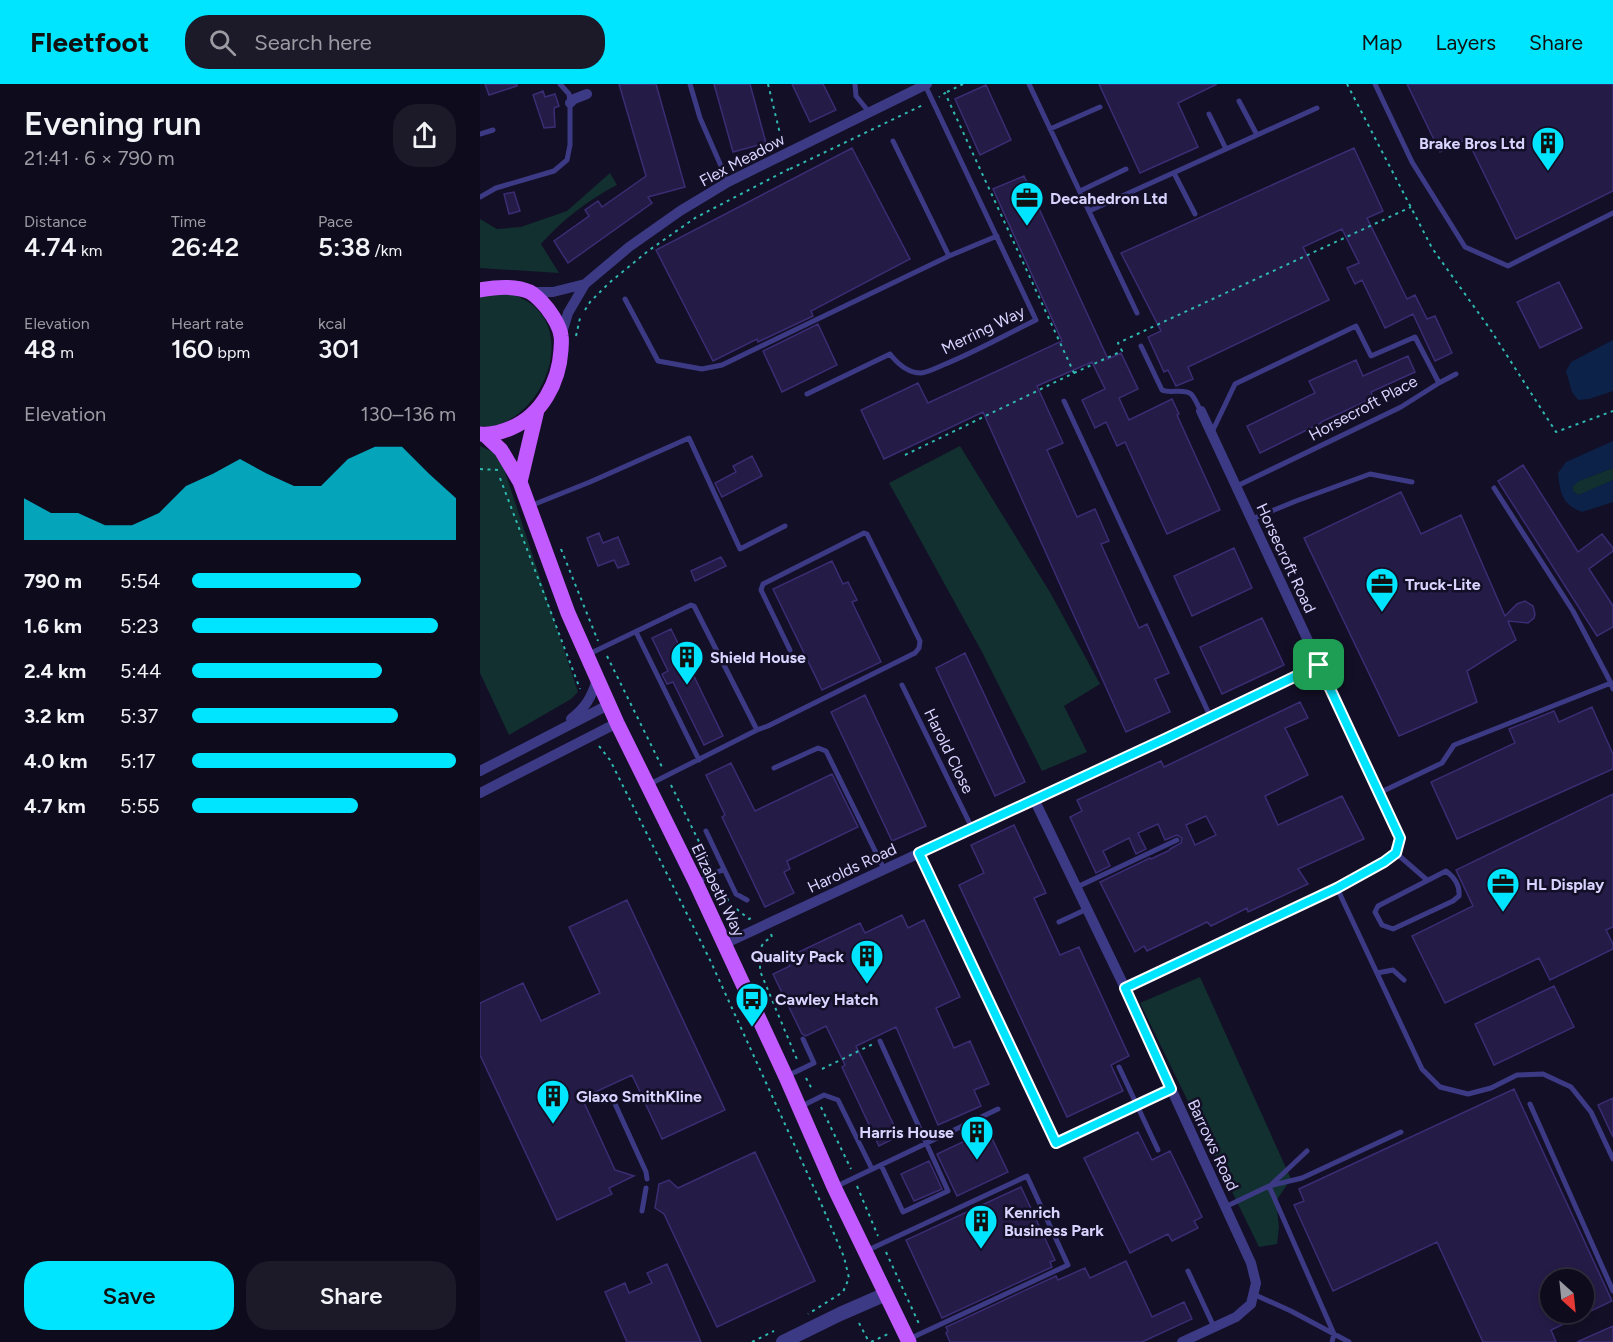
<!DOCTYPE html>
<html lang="en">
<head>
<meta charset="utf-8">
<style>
  :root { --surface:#0e0b1c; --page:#1c1929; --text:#f1f3f6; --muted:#9b9ba3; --line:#2e2b3b; --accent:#00e5ff }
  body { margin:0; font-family:Figtree,sans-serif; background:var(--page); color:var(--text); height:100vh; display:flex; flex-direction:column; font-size:22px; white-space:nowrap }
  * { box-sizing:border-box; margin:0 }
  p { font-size:20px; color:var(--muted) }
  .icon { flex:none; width:33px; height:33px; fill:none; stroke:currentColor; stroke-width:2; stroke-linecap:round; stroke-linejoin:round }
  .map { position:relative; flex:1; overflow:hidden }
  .panel { display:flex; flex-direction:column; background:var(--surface); width:480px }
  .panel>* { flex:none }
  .needle { width:39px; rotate:153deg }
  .fabs { position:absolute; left:1060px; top:1185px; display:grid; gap:12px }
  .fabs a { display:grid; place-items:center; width:54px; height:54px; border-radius:50%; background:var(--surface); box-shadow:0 3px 9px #0003,0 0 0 2px var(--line); font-size:30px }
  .pin { position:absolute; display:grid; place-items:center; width:51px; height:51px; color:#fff; margin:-26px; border-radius:12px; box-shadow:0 3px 9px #0006 }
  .round { display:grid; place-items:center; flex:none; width:63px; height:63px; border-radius:24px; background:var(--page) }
  .head { display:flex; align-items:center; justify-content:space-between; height:102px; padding:0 24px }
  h1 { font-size:33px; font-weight:600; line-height:45px }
  .metrics { display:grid; grid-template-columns:repeat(3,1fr); gap:9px; height:102px; padding:6px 24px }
  .metrics div { display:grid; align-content:center }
  .metrics b { font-size:26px; font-weight:600 }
  .metrics small { font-size:16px; font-weight:400 }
  .metrics p { font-size:16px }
  .chart { height:168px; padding:12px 24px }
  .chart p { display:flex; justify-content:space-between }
  .chart svg { width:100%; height:108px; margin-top:6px; fill:var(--accent); opacity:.7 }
  .primary-button { display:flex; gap:12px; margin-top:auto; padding:12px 24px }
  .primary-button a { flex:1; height:69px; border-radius:24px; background:var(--accent); color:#111; font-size:24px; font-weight:600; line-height:69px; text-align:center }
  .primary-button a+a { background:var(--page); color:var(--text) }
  ul { padding:0 24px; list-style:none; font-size:20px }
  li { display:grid; grid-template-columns:96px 72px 1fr; align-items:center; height:45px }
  li i { height:15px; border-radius:8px; background:var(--accent) }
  header { display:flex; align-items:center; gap:36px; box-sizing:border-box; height:84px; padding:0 30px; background:var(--accent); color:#111 }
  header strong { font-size:28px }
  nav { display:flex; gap:33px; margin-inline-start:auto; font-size:21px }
  .search { width:420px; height:54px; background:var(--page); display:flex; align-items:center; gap:15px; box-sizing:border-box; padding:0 21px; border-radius:24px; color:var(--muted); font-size:22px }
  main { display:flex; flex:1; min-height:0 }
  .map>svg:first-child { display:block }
</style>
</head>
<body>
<header>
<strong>Fleetfoot</strong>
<div class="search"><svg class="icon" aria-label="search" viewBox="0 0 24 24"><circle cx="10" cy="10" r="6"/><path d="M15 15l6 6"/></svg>Search here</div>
<nav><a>Map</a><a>Layers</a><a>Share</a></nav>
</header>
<main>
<section class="panel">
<div class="head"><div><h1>Evening run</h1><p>21:41 · 6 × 790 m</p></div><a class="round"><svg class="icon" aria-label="share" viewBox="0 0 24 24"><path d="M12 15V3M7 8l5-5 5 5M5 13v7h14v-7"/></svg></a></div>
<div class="metrics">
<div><p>Distance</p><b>4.74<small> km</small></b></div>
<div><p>Time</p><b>26:42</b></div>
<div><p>Pace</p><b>5:38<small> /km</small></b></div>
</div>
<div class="metrics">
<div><p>Elevation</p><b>48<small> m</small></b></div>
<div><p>Heart rate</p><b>160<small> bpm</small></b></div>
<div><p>kcal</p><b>301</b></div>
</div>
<div class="chart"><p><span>Elevation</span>130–136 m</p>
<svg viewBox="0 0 160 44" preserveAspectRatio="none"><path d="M0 44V27L10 33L20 33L30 38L40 38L50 33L60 22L70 17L80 11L90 17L100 22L110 22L120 11L130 6L140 6L150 17L160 27V44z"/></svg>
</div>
<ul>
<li><b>790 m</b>5:54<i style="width:64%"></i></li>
<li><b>1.6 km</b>5:23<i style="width:93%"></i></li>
<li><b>2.4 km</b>5:44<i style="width:72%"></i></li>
<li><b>3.2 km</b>5:37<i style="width:78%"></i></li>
<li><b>4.0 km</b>5:17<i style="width:100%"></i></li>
<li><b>4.7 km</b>5:55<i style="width:63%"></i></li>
</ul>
<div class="primary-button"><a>Save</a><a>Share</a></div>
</section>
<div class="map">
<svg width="1133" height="1258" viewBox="0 0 1133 1258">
  <rect width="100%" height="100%" fill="#130f26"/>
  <path fill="#12302f" d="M130 89 137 101C108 116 82 136 61 160L79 189 0 184V135L17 145 41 143 87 127Z
    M19 208C28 210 37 211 45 216 103 249 56 348 0 342V213Z
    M0 362 13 368 23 382 98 608 91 615 29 651 0 589Z
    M480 362 571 510 620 600 584 622 607 668 562 687 502 568 409 399Z
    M1133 384V396L1103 410 1098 411 1093 407 1092 403 1098 397Z
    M720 893 811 1095 796 1117 799 1143 797 1160 779 1163 660 919Z"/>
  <path fill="#0c2248" d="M1133 256V307L1109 315 1098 316 1092 308 1086 287 1091 278Z
    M1133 357V384L1099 397 1092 403 1093 407 1098 411 1133 396V418L1102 428C1082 421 1080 408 1078 389L1086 378Z"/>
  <path fill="#241b47" stroke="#3b2d73" stroke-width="1.5" fill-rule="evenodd" d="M5 0H37V2L9 11Z
    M139 0H176L205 103 168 113 172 119 88 179 74 157 109 132 105 126 118 117 122 123 166 92Z
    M234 0H270L286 59 253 68Z
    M312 0H343L356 26 330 38Z
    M619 0H737L698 19 718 63 660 89Z
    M927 0H1133V107L1036 155 987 55 960 68Z
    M506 1 531 56 500 71 475 15Z
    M63 7 65 13 75 10 79 22 74 24 75 43 64 44 53 11Z
    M372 64 430 175 331 227 333 232 278 258 277 255 233 277 176 166Z
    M874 64 903 127 887 134 927 215 935 211 947 235 955 232 972 269 955 277 933 230 905 244 882 196 875 200 867 184 879 179 862 145 823 163 849 216 708 283 713 295 696 302 688 286 684 288 668 253 681 247 641 169Z
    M544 92 628 275 641 269 658 305 639 314 649 336 692 315 699 330 697 331 740 426 687 450 645 358 637 362 626 338 615 344 602 316 625 305 612 278 557 302 583 359 567 366 597 433 615 425 629 457 621 460 659 544 667 540 689 589 675 595 690 628 646 648 503 328 404 375 381 326 438 299 448 319 582 257 513 105Z
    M34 108 40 127 29 130 24 110Z
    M1079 198 1102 244 1060 264 1037 218Z
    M338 240 357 281 302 308 283 267Z
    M928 272 935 288 891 308 893 314 841 338V339L780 369 767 342 835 309 829 297 876 276 883 292Z
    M272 372 282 392 242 413 235 399 256 388 253 382Z
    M1043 381 1098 468 1122 450 1133 464V467L1109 485 1133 522V543L1117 552 1018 397Z
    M921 408 941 450 981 431 1025 532 1037 520 1045 517 1053 522 1055 530 1054 534 1048 539 1028 537 1036 556 987 587 997 618 919 652 824 454Z
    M119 449 123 459 138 453 149 480 138 484 134 476 118 482 107 454Z
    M754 464 772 504 712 532 694 492Z
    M241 473 246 482 215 497 211 487Z
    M352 477 363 500 368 498 377 516 372 518 401 578 342 606 293 505Z
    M782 534 804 581 742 610 720 563Z
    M191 545 243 652 224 661 193 598 187 600 182 590 188 587 172 554Z
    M485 569 545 698 515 712 456 584Z
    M385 611 446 742 412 757 351 628Z
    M820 618 828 634 805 644 828 691 785 712 798 741 862 712 884 755 818 785 828 800 768 828 767 824 731 842 727 838 667 867 664 862 655 868 620 798 670 774 671 775 690 766V765L701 759 702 754 697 751 685 756 678 740 658 749 666 765 656 770 649 754 623 767 630 782 616 789 590 733 602 727 597 716 681 677 684 683ZM726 732 736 751 715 761 706 741Z
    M1112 623 1133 670V685L977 755 951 698 1035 659 1029 645 1074 627 1079 638Z
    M251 679 275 727 352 690 378 743 307 777 310 785 304 788 314 809 285 823 242 733 245 731 226 691Z
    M1133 710V843L1126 846 1133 860V865L1070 896 1059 874 965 919 932 852 993 822 976 786Z
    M534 741 566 809 554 814 580 871 599 863 649 972 631 981 643 1007 587 1033 479 801 504 789 491 761Z
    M147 816 245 1026 182 1055 152 991 102 1014 135 1086 154 1092 129 1104 132 1110 77 1136 0 971V919L43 899 61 937 120 909 89 843Z
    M422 831 428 844 444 836 480 913 456 924 474 964 490 957 509 1000 494 1006 501 1022 458 1041 416 943 376 962 419 1052 399 1062 362 983 365 981 346 942 326 952 322 950 293 890 310 882 306 874 380 839 385 849Z
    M1074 902 1094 943 1014 981 995 940Z
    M1034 1005 1132 1217 1071 1246 1076 1258H1003L957 1158 853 1207 814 1121 824 1117 819 1105ZM1071 1196H1104V1228H1071Z
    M1133 1014V1053L1118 1021Z
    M508 1046 528 1088 477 1112 457 1070Z
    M658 1048 672 1076 690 1067 722 1133 714 1137 718 1144 692 1157 688 1150 650 1169 604 1074Z
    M275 1068 335 1197 237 1243 184 1130 175 1124 179 1100 189 1096 198 1104Z
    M449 1077 462 1105 434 1117 421 1090Z
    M541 1103 575 1176 570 1178 572 1183 462 1234 426 1156Z
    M646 1177 672 1233 704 1218 712 1235 662 1258H470L466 1249 468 1247 466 1243 576 1192 578 1196 605 1184 610 1194Z
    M187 1180 221 1258H147L125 1208 145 1199 149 1209 172 1199 167 1189Z
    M1133 1242V1258H1097Z"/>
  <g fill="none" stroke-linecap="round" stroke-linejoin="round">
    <path stroke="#2fb8b0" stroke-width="2" stroke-dasharray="3 4.5" stroke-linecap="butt" d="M288 0 302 58
      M867 0 952 164 1010 245 1076 348 1133 327
      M467 8 483 0
      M310 85 443 21
      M105 226 110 218 129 199 168 167 215 134 309 85
      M96 252 100 234
      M594 289 642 267 638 259 931 123
      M425 371 594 289 465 9 459 13
      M0 385 18 386
      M20 394 100 605
      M81 465 118 557
      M127 572 183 685
      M119 662 130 676 230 876 340 1117 364 1173 369 1194 363 1208 328 1230
      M191 701 231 782
      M247 814 249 819 269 835 271 834
      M291 850 292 853 284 858 280 865V887L318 978
      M342 985 393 960
      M326 994 333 1007
      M341 1023 371 1085
      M377 1102 398 1152
      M406 1168 440 1242
      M379 1239 389 1258
      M272 1258 294 1247
      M391 1258 410 1249"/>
    <path stroke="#3d3a85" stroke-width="5" d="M210 0 220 34 248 98
      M375 0 376 12 389 28
      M549 0 657 229
      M895 0 932 78 985 163 1028 182 1133 129
      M759 17 777 51
      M729 30 746 65
      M570 45 620 23
      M0 50 13 46
      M413 57 469 172
      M694 89 715 130
      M600 107 646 85
      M0 113 16 104 74 87 87 76 90 61V19L89 10 80 0
      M609 127 837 24
      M145 215 178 277 222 285 242 281 469 172 517 152
      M661 262 682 306C691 310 703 304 711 310 715 314 718 322 721 327
      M959 299 976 290
      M327 310 410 270C417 279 428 289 441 289 448 288 456 284 463 281 495 268 525 251 556 236L445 1
      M584 317 730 632
      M732 348 755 300 876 242 891 272 935 253 959 299 921 323 757 402
      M1014 404 1093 527 1131 599
      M50 422 110 398 209 354 260 465 305 442
      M772 435 816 417 890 390 932 398
      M156 548 219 676
      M109 570 211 521 214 522 277 646 168 701
      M422 601 492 744
      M277 646 288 642 435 569 439 564 440 557 387 450 384 449 283 500 281 506 310 566
      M294 684 338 664 346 667 404 785
      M899 709 962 679 974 661 1131 599 1133 605
      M226 747 244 785
      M439 769 576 1059 691 1005
      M916 769 947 796
      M966 787C974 793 980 802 979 812L973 817 913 845 902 841 895 828 898 822Z
      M217 798 244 785 256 810 267 816
      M597 803 697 756
      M857 804 942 985 960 1003 988 1010 1011 1004 1037 991 1063 990 1091 1003 1111 1028 1133 1075
      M579 838 607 825
      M897 889 913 886 924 896
      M400 957 468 1107 423 1128 401 1081
      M639 983 678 1066
      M307 992 334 979 323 955
      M131 1011 166 1088 167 1095
      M1050 1020 1133 1207
      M320 1023 344 1011 358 1016 392 1085
      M791 1101 827 1067
      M789 1102 822 1094 921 1048
      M355 1103 518 1025
      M745 1123 789 1102 854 1250 852 1258
      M162 1127 166 1104
      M386 1167 547 1092 588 1181 429 1255
      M708 1187 734 1243
      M773 1210 811 1227 869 1258"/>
    <path stroke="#3d3a85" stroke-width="10" d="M90 19 94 15 107 10
      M50 208H73L105 200
      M81 252 88 229 105 200 149 163 200 127 248 98 447 0
      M91 635C106 623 111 614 117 596
      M0 687 128 621
      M0 709 137 639
      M554 715 645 904 771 1179 776 1199 771 1220 756 1233 702 1258
      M244 860 685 655 839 581
      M645 904 857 804 904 778 916 769 920 754 721 327"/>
    <path stroke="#3d3a85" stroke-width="14" d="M303 1258 360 1230 406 1210"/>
    <path stroke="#c25bff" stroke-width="15" d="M0 206C16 203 35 201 50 208 57 212 62 218 67 224 73 232 80 242 81 252 82 257 81 262 81 266 79 298 62 331 31 344 22 348 10 351 0 350
      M5 351 21 366 40 398 88 529 137 639 216 799 306 993 354 1103 429 1258
      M40 398 57 326"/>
  </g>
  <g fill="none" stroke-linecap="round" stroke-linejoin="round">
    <g stroke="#fff" stroke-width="12">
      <path id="route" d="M839 581 920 754 916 769 904 778 857 804 645 904 691 1005 576 1059 439 769 685 655Z"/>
    </g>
    <use href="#route" stroke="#00e5ff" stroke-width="8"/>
  </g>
  <defs>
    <g id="building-pin" transform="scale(1.725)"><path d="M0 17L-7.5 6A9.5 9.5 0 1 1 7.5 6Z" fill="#00e5ff" stroke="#130f26"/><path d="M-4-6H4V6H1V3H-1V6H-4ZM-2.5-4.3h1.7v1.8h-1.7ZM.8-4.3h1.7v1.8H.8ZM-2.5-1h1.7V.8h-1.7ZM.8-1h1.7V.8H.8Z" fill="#111"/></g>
    <g id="office-pin" transform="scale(1.725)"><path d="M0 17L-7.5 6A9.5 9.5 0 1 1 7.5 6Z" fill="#00e5ff" stroke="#130f26"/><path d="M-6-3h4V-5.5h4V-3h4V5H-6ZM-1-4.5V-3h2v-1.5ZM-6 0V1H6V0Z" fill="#111"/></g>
    <g id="bus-pin" transform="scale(1.725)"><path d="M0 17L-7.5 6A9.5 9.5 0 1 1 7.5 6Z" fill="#00e5ff" stroke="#130f26"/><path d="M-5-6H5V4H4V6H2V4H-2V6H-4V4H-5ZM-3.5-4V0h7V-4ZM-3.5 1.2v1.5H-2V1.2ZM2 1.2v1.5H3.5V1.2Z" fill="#111"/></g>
  </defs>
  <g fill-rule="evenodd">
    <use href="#building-pin" x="1068" y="59"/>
    <use href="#office-pin" x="547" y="114"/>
    <use href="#office-pin" x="902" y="500"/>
    <use href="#building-pin" x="207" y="573"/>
    <use href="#office-pin" x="1023" y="800"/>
    <use href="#building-pin" x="387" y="872"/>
    <use href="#bus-pin" x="272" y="915"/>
    <use href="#building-pin" x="73" y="1012"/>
    <use href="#building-pin" x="497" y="1048"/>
    <use href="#building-pin" x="501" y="1137"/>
  </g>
  <g text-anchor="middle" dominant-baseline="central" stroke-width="5" stroke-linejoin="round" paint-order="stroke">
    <g font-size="16" font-weight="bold" fill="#d9d4ff" stroke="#130f26" text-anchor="start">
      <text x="1045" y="59" text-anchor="end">Brake Bros Ltd</text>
      <text x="570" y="114">Decahedron Ltd</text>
      <text x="925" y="500">Truck-Lite</text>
      <text x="230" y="573">Shield House</text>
      <text x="1046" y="800">HL Display</text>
      <text x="364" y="872" text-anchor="end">Quality Pack</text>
      <text x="295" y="915">Cawley Hatch</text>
      <text x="96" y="1012">Glaxo SmithKline</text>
      <text x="474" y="1048" text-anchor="end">Harris House</text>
      <text x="524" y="1128">Kenrich<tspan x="524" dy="18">Business Park</tspan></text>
    </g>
    <g font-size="16" fill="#d9d4ff" stroke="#130f26">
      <text transform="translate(262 76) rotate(-28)">Flex Meadow</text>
      <text transform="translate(503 246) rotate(-26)">Merring Way</text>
      <text transform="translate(883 324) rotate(-28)">Horsecroft Place</text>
      <text transform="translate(806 474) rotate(65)">Horsecroft Road</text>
      <text transform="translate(469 667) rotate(64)">Harold Close</text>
      <text transform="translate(372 784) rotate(-25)">Harolds Road</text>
      <text transform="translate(238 806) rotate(64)">Elizabeth Way</text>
      <text transform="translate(733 1061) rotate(65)">Barrows Road</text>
    </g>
  </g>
</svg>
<div class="fabs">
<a><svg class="needle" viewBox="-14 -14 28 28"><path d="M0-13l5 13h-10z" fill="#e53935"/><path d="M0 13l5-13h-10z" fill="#9b9ba3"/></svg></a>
</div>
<div class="pin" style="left:839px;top:581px;background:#1e9e55"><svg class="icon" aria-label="arrive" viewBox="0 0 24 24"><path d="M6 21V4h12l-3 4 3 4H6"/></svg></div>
</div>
</main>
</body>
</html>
